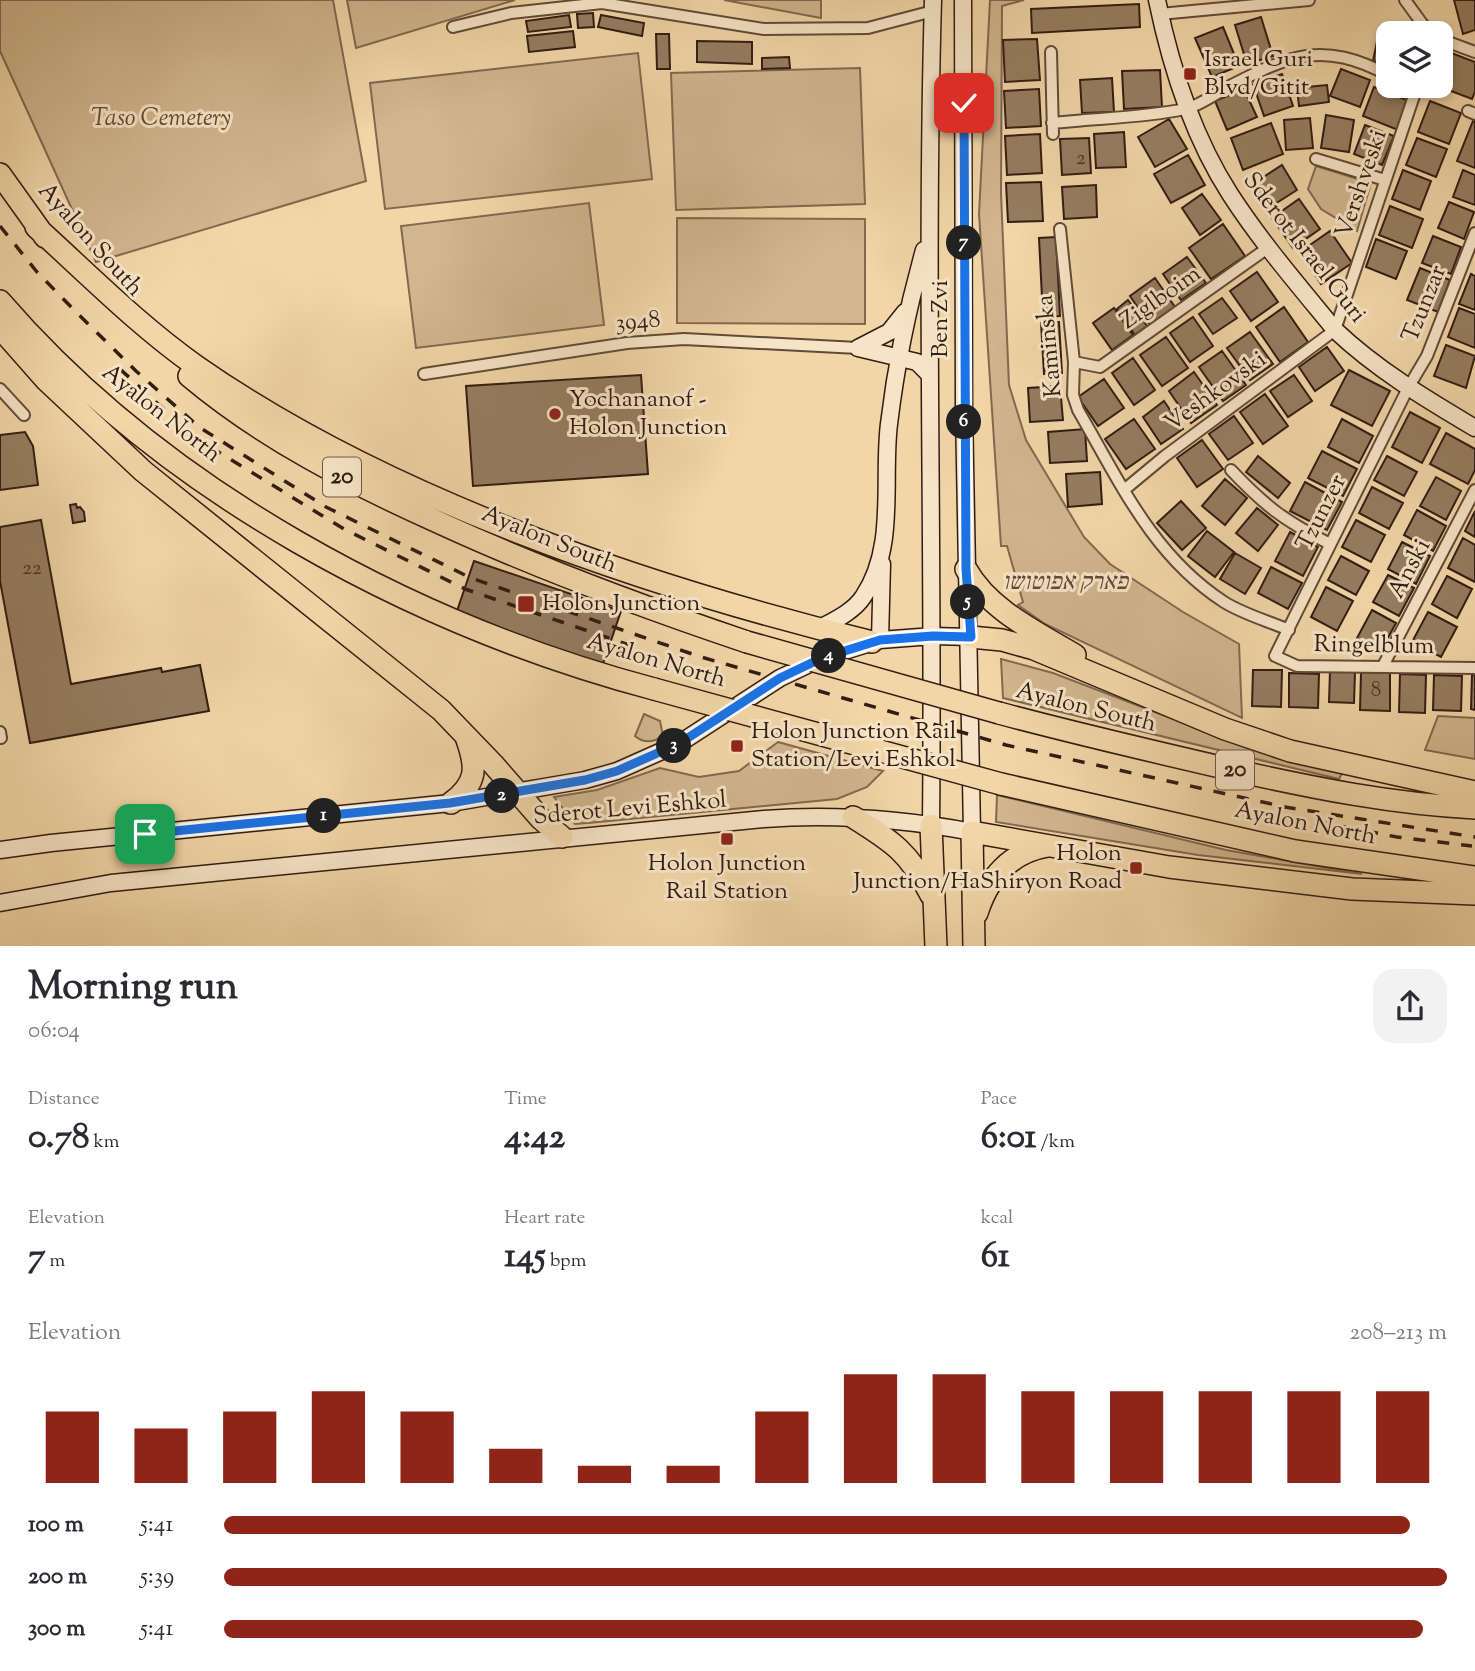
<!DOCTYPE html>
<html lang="en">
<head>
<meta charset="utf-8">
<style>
  :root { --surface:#fff; --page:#f2f2f3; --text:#2b2b33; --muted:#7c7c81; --accent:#8f2418 }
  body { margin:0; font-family:"Sorts Mill Goudy","Frank Ruhl Libre",serif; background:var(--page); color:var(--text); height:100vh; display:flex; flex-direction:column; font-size:26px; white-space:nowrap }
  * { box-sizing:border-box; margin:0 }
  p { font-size:23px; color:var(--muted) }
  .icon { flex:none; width:38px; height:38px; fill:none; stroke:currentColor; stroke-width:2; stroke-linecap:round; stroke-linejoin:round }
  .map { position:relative; height:946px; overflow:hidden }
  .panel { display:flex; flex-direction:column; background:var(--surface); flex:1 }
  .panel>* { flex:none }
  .buttons { position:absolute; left:1376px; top:21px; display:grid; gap:14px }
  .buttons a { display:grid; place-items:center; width:77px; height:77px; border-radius:14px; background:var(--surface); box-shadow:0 4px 10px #0003; font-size:35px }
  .pin { position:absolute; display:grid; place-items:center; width:60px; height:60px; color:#fff; margin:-30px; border-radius:14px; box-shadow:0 4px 10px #0006 }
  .km { position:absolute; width:35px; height:35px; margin:-18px; border-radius:50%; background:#222; color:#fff; font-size:19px; line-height:35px; text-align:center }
  .round { display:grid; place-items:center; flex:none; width:74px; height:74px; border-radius:21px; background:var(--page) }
  .head { display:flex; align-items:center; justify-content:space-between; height:119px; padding:0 28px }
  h1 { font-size:38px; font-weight:800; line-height:52px }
  .stats { display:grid; grid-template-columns:repeat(3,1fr); gap:10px; height:119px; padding:7px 28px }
  .stats div { display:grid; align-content:center }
  .stats b { font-size:35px; font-weight:800 }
  .stats small { font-size:19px; font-weight:400 }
  .stats p { font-size:19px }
  .chart { height:196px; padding:14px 28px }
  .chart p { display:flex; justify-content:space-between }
  .chart svg { width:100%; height:126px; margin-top:7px; stroke:var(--accent); stroke-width:6 }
  ul { padding:0 28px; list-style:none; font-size:23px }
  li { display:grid; grid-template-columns:112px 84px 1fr; align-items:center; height:52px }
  li i { height:18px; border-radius:9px; background:var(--accent) }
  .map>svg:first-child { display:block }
</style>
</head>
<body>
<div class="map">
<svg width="1475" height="947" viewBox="0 0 1475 947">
  <rect width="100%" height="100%" fill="#f2d6a8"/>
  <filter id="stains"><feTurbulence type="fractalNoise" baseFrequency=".00286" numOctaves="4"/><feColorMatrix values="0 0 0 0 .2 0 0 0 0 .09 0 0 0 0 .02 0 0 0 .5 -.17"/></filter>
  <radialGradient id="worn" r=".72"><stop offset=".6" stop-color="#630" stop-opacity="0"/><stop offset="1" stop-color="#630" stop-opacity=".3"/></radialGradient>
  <path fill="#d1b68e" stroke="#816950" stroke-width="2" d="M0 0H333L366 181 96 262 0 51Z
    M347 0H515L356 48Z
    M724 0H821V18Z
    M990 0H1024L1002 6 1001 193 1009 385 1026 440 1084 537 1110 564 1183 612 1239 644 1242 718 1045 624 1018 605 1023 602 1007 546H1001L979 214Z
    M638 53 652 179 385 209 370 83Z
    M860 68 865 204 676 210 671 73Z
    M1316 166 1371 183 1357 231 1321 209 1308 189Z
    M589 203 604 325 416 348 401 226Z
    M677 218 865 219V324L677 323Z
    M1001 659 1053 673 1223 738 1342 773 1339 779 1003 698Z
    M644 714 660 721 663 736C654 742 644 744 635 736Z
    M1438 716 1475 718V759L1425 750Z
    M778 742 883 771 867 787 837 799 588 823 575 824 554 797 597 790 660 768 699 777 739 771Z
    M997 795 1226 850 1362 874 1198 855 996 822Z"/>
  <path fill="#957d60" stroke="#311c12" stroke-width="2" d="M1454 0H1475V30L1463 34Z
    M1139 4 1140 27 1032 33 1031 9Z
    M593 13 594 27 578 28 577 14Z
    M569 15 571 27 528 32 526 21Z
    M601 15 644 23 642 36 598 27Z
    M1261 17 1273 56 1247 64 1235 25Z
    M1223 27 1239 66 1212 77 1195 38Z
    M1380 27 1409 33H1388V64L1373 61Z
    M573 31 575 47 529 52 527 36Z
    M656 34H669L670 69H657Z
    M1037 39 1040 80 1005 82 1003 40Z
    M697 41 752 42V64L697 62Z
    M1441 49 1475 62V92L1472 99 1438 86H1440Z
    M789 57 790 68 762 69V58Z
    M1341 69 1370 80 1360 107 1330 96Z
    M1160 70 1162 107 1124 109 1122 71Z
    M1282 74 1293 106 1264 116 1253 84Z
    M1112 78 1114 112 1082 113 1080 80Z
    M1327 85 1329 102 1299 106 1297 88Z
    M1374 87 1409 101 1398 130 1363 116Z
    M1039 89 1041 126 1006 128 1004 91Z
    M1244 89 1257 117 1227 130 1215 101Z
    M1430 101 1461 113 1449 144 1418 132Z
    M1326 115 1354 120 1349 152 1321 148Z
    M1310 118 1313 148 1286 150 1284 120Z
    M1169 119 1187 149 1155 167 1138 137Z
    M1473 121 1475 122V168L1457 161Z
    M1271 123 1283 154 1243 170 1231 138Z
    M1365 125 1394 136 1382 165 1354 154Z
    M1124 132 1126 167 1096 168 1094 134Z
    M1040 134 1042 173 1007 175 1005 136Z
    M1089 138 1091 173 1062 175 1060 139Z
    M1417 138 1447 149 1436 177 1406 165Z
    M1188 155 1205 185 1171 203 1154 174Z
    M1282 165 1297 190 1267 209 1251 185Z
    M1403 170 1431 181 1420 210 1392 199Z
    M1463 170 1475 175V205L1453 197Z
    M1041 182 1043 221 1008 222 1006 183Z
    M1096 185 1097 217 1064 219 1062 187Z
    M1202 194 1221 220 1200 235 1182 208Z
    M1299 199 1320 229 1293 248 1272 218Z
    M1449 202 1474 212 1464 239 1438 228Z
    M1390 206 1423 219 1412 248 1379 235Z
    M1223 224 1245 256 1211 279 1189 248Z
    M1330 231 1352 263 1321 284 1300 252Z
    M1433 236 1461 247 1451 274 1422 263Z
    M1056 237 1060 316 1043 317 1039 238Z
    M1376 239 1407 251 1396 279 1366 267Z
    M1187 257 1206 283 1181 300 1163 274Z
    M1420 268 1450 280 1438 312 1407 300Z
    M1257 272 1278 302 1251 321 1230 291Z
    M1471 274 1475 276V310L1459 304Z
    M1155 278 1175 307 1150 325 1130 296Z
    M1222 298 1237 318 1213 334 1199 314Z
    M1128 300 1147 326 1135 335 1117 309Z
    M1284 307 1308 342 1280 362 1256 327Z
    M1114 308 1133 335 1112 350 1093 323Z
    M1459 308 1475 314V348L1448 337Z
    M1193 317 1213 346 1190 362 1170 333Z
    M1059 322 1062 373 1044 374 1041 323Z
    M1250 332 1273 364 1250 380 1227 348Z
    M1166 337 1188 368 1162 386 1140 355Z
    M1446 345 1475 356 1466 388 1434 376Z
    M1327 347 1344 371 1315 391 1299 367Z
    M1222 351 1246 385 1223 401 1199 367Z
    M1133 358 1155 390 1134 405 1112 373Z
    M1349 370 1390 391 1372 426 1331 405Z
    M1194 372 1217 405 1191 423 1169 391Z
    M641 375 648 474 473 486 466 386Z
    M1294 375 1312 401 1288 417 1270 391Z
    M1104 379 1124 408 1098 426 1078 397Z
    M1060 386 1063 420 1030 422 1028 388Z
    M1265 394 1288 426 1263 444 1240 412Z
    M1164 401 1183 429 1161 444 1143 417Z
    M1410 412 1440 428 1422 463 1392 447Z
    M1234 416 1253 443 1228 460 1209 434Z
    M1134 419 1155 449 1126 469 1105 439Z
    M1342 419 1373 436 1359 463 1328 447Z
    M1085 429 1087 461 1050 463 1048 432Z
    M25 432 33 446 38 485 0 490V435Z
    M1446 433 1475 449V470L1468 484 1430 464Z
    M1202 440 1223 469 1197 487 1177 458Z
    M1322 451 1357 469 1343 496 1308 478Z
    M1258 456 1290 483 1278 498 1246 472Z
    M1387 456 1417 472 1404 496 1374 480Z
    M1100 472 1102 504 1068 507 1066 474Z
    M1436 477 1461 491 1446 520 1420 506Z
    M1225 479 1247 498 1225 525 1202 506Z
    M1305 482 1342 502 1327 530 1290 511Z
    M1372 487 1403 503 1389 529 1359 513Z
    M1181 501 1206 528 1182 550 1157 523Z
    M76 504 77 508 80 507 84 512 85 521 73 523 70 505Z
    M1257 508 1278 525 1258 551 1236 533Z
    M1417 510 1446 526 1433 551 1404 535Z
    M1475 511V537L1465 531Z
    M41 520 71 684 161 668 162 672 200 665 209 711 30 743 0 581V527Z
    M1356 520 1385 535 1371 562 1342 547Z
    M1207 531 1234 552 1215 577 1188 556Z
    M1290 532 1318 547 1303 576 1275 561Z
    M1463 538 1475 545V582L1448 568Z
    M1402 542 1430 556 1416 584 1388 569Z
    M1235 553 1261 568 1245 594 1220 579Z
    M1341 556 1369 571 1356 595 1328 580Z
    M474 561 621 611 603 664 456 614Z
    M1271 567 1302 583 1288 609 1258 593Z
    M1388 575 1414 588 1399 616 1373 602Z
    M1447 576 1472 589 1457 618 1432 604Z
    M1326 587 1353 601 1337 631 1311 617Z
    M1372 610 1396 623 1381 651 1357 638Z
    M1428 612 1457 627 1441 657 1412 642Z
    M1253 670H1282L1281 707 1252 706Z
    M1330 671 1355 672 1354 703 1329 702Z
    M1361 672 1390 673V711L1360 710Z
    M1289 673 1319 674 1318 708 1289 707Z
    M1400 674 1426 675 1425 713 1399 712Z
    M1434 675 1462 676 1461 711 1433 710Z
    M1472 675H1475V710L1471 709Z"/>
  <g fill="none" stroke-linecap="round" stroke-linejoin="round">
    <g stroke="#614a38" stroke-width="14">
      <path id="street" d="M1405 0 1429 33
        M1160 14 1309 0
        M453 27 511 13 602 3 764 29 868 28 933 11
        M1440 39 1475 52
        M1051 52 1053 134
        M1468 111 1475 114
        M1052 123C1096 118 1142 118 1185 109 1199 106 1215 94 1228 87 1290 55 1322 40 1388 75
        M1316 159 1385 180
        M1060 229 1074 362 1073 395 1078 410C1120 482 1152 555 1224 602 1243 614 1268 621 1289 630
        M1475 233 1427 356 1408 388 1275 656 1297 666 1475 668
        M1074 362 1100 367 1269 247
        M424 374 627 343 684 339 858 348
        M0 389 24 415
        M1231 470C1266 507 1285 521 1330 544
        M1124 490 1165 456 1335 330 1416 90 1408 86
        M1383 666 1475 490
        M0 732 1 738"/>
    </g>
    <g stroke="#311c12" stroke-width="19">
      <path id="secondary" d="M1157 0C1171 68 1192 135 1230 194 1261 242 1299 286 1335 330 1376 369 1426 399 1475 428
        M858 348 917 362 929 374
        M858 348 889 332 905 312
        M820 628C835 620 854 611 863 597 897 547 882 480 889 424 896 365 908 307 924 250
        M880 640 882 564
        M931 825C934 550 925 275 933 0
        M0 850 51 843 451 803 585 780 617 771 680 743 780 678 822 658 880 640 933 636 971 637
        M0 903 111 883 764 819C834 814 903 819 972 832L964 411 963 0"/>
    </g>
    <g stroke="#311c12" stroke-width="24">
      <path id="highway" d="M0 174 45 237
        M36 227C88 274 138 325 196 366 386 499 647 587 872 642
        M0 301C164 491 413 625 654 689
        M0 328 46 380 143 471 441 710 493 764 541 819 562 837
        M189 376C264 439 351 483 440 523 540 569 643 607 747 642
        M966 569C988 609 1036 632 1075 655
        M971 637 1002 640 1034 649 1225 729 1290 751 1475 792
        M999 713C1077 734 1155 752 1233 770 1313 788 1393 804 1475 808
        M1001 784 1295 851 1475 877
        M451 803C478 783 477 767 466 737
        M853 817C893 842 909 852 931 895
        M931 825 936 947
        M977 913C988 878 1010 852 1048 846
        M974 947 972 832 1169 867 1352 889 1475 894"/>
    </g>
    <use href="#street" stroke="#f7e4c6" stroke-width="10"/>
    <use href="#secondary" stroke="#f7e4c6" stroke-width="16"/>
    <use href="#highway" stroke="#f2d6a8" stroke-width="21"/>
    <path stroke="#311c12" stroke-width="3.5" stroke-dasharray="12 12" stroke-linecap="butt" d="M0 226 37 272 76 312 136 371 199 427 326 507 471 578 701 657 1006 745 1285 807 1475 837
      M120 369 194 437 344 529 465 589 638 648
      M1319 822 1397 837 1472 846"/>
    <g stroke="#311c12" stroke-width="24" stroke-linecap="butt">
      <path id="highway-bridge" d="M747 642 999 713
        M654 689 1001 784"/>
    </g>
    <use href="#highway-bridge" stroke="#f2d6a8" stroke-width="21"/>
  </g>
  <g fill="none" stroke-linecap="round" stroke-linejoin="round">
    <g stroke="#fff" stroke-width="14">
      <path id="route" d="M145 834 450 803 585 780 617 771 680 743 780 678 822 658 880 640 933 636 971 637 966 569 964 103"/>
    </g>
    <use href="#route" stroke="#1a73e8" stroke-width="9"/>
  </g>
  <g fill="#8f2418" stroke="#f7e4c6" stroke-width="2.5">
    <rect x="1183" y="67" width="14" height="14" rx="3.5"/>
    <circle cx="555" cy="414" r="7"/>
    <rect x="517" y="595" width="18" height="18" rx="3.5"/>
    <rect x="730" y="739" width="14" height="14" rx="3.5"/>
    <rect x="720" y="832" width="14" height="14" rx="3.5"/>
    <rect x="1129" y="861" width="14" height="14" rx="3.5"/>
  </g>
  <g text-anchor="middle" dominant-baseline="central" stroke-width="6" stroke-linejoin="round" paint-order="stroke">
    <g font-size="21" fill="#4a3426">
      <text x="1081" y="159">2</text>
      <text x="32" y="569">22</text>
      <text x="1376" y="691">8</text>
    </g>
    <g fill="#f7e4c6" stroke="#6c5848" stroke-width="2">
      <rect x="323" y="457.5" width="38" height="39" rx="5"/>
      <rect x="1216" y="750.5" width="38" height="39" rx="5"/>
    </g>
    <g font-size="23" font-weight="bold" fill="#311c12">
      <text x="342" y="477">20</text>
      <text x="1235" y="770">20</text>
    </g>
    <g font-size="24" fill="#311c12" stroke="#f7e4c6" text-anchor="start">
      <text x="1204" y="60">Israel Guri<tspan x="1204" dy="28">Blvd/Gitit</tspan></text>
      <text x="569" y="400">Yochananof -<tspan x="569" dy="28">Holon Junction</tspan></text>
      <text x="542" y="604">Holon Junction</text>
      <text x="751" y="732">Holon Junction Rail<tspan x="751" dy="28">Station/Levi Eshkol</tspan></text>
      <text x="1122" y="854" text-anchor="end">Holon<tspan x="1122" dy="28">Junction/HaShiryon Road</tspan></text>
      <text x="727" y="864" text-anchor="middle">Holon Junction<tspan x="727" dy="28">Rail Station</tspan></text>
    </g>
    <g font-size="24" font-style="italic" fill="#614a37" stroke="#f7e4c6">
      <text x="161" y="119">Taso Cemetery</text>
      <text x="1065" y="583">פארק אפוטושו</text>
    </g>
    <g font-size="24" fill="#311c12" stroke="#f7e4c6">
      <text transform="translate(1362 184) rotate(-71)">Vershveski</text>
      <text transform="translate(90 240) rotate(48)">Ayalon South</text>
      <text transform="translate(1304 248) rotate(52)">Sderot Israel Guri</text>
      <text transform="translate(1161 298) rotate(-35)">Ziglboim</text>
      <text transform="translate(1425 304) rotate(-68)">Tzunzar</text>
      <text transform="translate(941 319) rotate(-90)">Ben Zvi</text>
      <text transform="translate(638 322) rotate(-5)">3948</text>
      <text transform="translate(1050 346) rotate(-95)">Kaminska</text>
      <text transform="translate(1216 392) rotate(-36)">Veshkovski</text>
      <text transform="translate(161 414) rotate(38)">Ayalon North</text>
      <text transform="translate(1322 513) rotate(-63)">Tzunzer</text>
      <text transform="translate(549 540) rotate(22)">Ayalon South</text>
      <text transform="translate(1410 569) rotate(-62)">Anski</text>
      <text transform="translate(1374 646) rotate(1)">Ringelblum</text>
      <text transform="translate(656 661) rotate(16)">Ayalon North</text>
      <text transform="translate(1086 708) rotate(14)">Ayalon South</text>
      <text transform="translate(630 809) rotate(-5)">Sderot Levi Eshkol</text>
      <text transform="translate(1305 824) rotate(11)">Ayalon North</text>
    </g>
  </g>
  <rect width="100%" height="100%" filter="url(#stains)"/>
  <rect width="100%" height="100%" fill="url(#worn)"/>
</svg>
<div class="buttons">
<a><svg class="icon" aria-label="layers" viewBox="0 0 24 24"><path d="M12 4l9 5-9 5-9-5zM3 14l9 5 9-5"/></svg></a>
</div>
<div class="pin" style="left:145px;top:834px;background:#1e9e55"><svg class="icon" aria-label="arrive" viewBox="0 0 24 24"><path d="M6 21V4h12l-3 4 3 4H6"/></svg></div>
<div class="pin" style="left:964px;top:103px;background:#d93025"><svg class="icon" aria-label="check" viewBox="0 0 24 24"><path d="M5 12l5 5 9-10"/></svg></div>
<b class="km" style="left:324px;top:816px">1</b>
<b class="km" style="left:502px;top:796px">2</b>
<b class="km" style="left:674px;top:746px">3</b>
<b class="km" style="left:829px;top:656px">4</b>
<b class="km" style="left:968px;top:602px">5</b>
<b class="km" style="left:964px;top:422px">6</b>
<b class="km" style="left:964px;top:243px">7</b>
</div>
<section class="panel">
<div class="head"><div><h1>Morning run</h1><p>06:04</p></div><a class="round"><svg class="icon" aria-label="share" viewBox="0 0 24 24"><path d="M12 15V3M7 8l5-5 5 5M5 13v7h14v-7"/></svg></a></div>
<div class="stats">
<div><p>Distance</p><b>0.78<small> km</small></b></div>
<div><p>Time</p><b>4:42</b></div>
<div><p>Pace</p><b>6:01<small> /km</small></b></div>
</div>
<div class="stats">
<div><p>Elevation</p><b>7<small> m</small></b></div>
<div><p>Heart rate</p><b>145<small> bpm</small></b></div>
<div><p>kcal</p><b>61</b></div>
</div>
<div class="chart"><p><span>Elevation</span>208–213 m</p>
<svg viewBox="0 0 160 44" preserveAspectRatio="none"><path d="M5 44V19M15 44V25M25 44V19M35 44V12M45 44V19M55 44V32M65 44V38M75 44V38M85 44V19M95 44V6M105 44V6M115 44V12M125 44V12M135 44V12M145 44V12M155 44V12"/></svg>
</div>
<ul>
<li><b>100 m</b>5:41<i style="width:97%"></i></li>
<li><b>200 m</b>5:39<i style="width:100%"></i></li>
<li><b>300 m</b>5:41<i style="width:98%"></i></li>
</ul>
</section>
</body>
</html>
